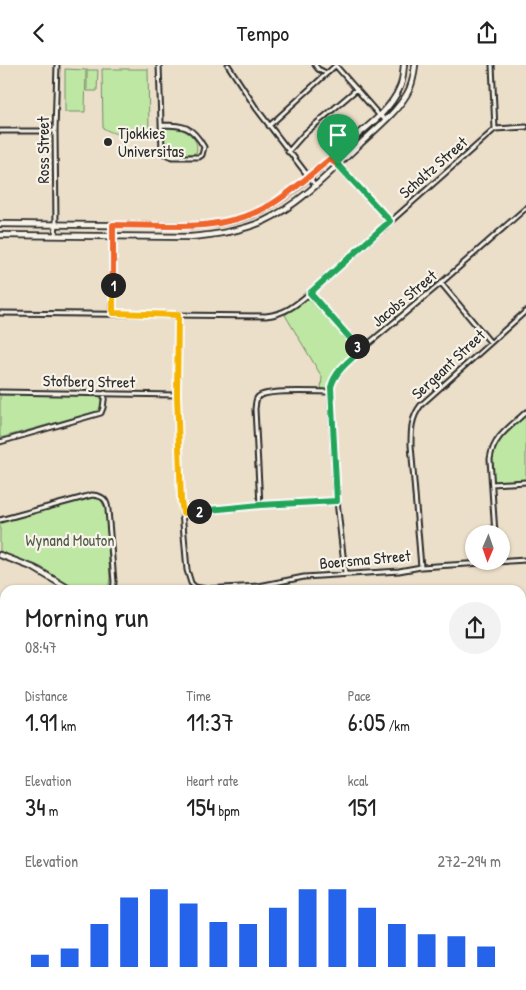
<!DOCTYPE html>
<html lang="en">
<head>
<meta charset="utf-8">
<style>
  :root { --surface:#fff; --page:#f2f2f2; --text:#222; --muted:#767676; --accent:#2563eb }
  body { margin:0; font-family:"Patrick Hand",sans-serif; background:var(--page); color:var(--text); height:100vh; display:flex; flex-direction:column; font-size:19px; white-space:nowrap }
  * { box-sizing:border-box; margin:0 }
  p { font-size:16px; color:var(--muted) }
  .icon { flex:none; width:28px; height:28px; fill:none; stroke:currentColor; stroke-width:2; stroke-linecap:round; stroke-linejoin:round }
  .map { position:relative; flex:1; overflow:hidden }
  .sheet { position:absolute; left:0px; top:520px; width:526px; height:405px; display:flex; flex-direction:column; background:var(--surface); border-radius:15px 15px 0 0; box-shadow:0 1px 4px #0004 }
  .sheet>* { flex:none }
  .needle { width:32px; rotate:182deg }
  .buttons { position:absolute; left:465px; top:460px; display:grid; gap:10px }
  .buttons a { display:grid; place-items:center; width:45px; height:45px; border-radius:50%; background:var(--surface); box-shadow:0 1px 4px #0004; font-size:25px }
  .pin { position:absolute; display:grid; place-items:center; width:42px; height:42px; color:#fff; margin:-51px -21px; border-radius:50% 50% 50% 0; rotate:-45deg; box-shadow:0 0 5px #0007 }
  .pin .icon { rotate:45deg }
  .km { position:absolute; width:25px; height:25px; margin:-12px; border-radius:50%; background:#222; color:#fff; font-size:14px; line-height:25px; text-align:center }
  .round { display:grid; place-items:center; flex:none; width:52px; height:52px; border-radius:26px; background:var(--page) }
  .overview { display:flex; align-items:center; justify-content:space-between; height:85px; padding:0 25px }
  h1 { font-size:28px; font-weight:600; line-height:38px }
  .metrics { display:grid; grid-template-columns:repeat(3,1fr); gap:8px; height:85px; padding:5px 25px }
  .metrics div { display:grid; align-content:center }
  .metrics b { font-size:25px; font-weight:600 }
  .metrics small { font-size:14px; font-weight:400 }
  .metrics p { font-size:14px }
  .chart { height:140px; padding:10px 25px }
  .chart p { display:flex; justify-content:space-between }
  .chart svg { width:100%; height:90px; margin-top:5px; stroke:var(--accent); stroke-width:6 }
  header { display:flex; justify-content:space-between; align-items:center; height:65px; padding:0 25px; background:var(--surface); font-size:22px; font-weight:600 }
  .map>svg:first-child { display:block }
</style>
</head>
<body>
<header><svg class="icon" aria-label="back" viewBox="0 0 24 24"><path d="M15 5l-7 7 7 7"/></svg>Tempo<svg class="icon" aria-label="share" viewBox="0 0 24 24"><path d="M12 15V3M7 8l5-5 5 5M5 13v7h14v-7"/></svg></header>
<div class="map">
<svg width="526" height="925" viewBox="0 0 526 925">
  <rect width="100%" height="100%" fill="#ecdfca"/>
  <filter id="ink" filterUnits="userSpaceOnUse"><feTurbulence type="fractalNoise" baseFrequency=".02" numOctaves="2"/><feDisplacementMap in="SourceGraphic" scale="10" xChannelSelector="R" yChannelSelector="G"/><feConvolveMatrix kernelMatrix="1 2 1 2 8 2 1 2 1" color-interpolation-filters="sRGB"/></filter>
  <g filter="url(#ink)">
    <path fill="#bee7a3" stroke="#748967" d="M65 4 86 5 85 47H65Z
      M102 4H148L149 64C133 72 118 72 103 63Z
      M87 5H98L97 26H87Z
      M170 62C183 63 201 72 196 88 186 90 173 91 164 86V64Z
      M307 234 310 235 353 281 354 288 337 303 331 312 326 325 321 323 322 312 285 250Z
      M0 328H94L101 332 102 343 101 345 0 373Z
      M526 349V416L492 418 491 386 495 377Z
      M88 430 100 434 106 444 110 513 108 525H76L41 502 0 488V454Z
      M521 675H526V925H131L132 920H521Z
      M0 715 5 717V813L0 812Z"/>
    <g fill="none" stroke-linecap="round" stroke-linejoin="round">
      <g stroke="#2b2b2b" stroke-width="7">
        <path id="street" d="M159 0 162 85 163 88 172 92H199L202 90 204 82C192 61 184 60 161 60
          M228 0 256 43 315 120
          M315 0 318 4 326 8
          M492 0 495 64
          M336 1 379 50 386 55
          M269 61 336 0
          M0 66H55
          M288 87 304 69 357 24
          M330 94 338 100 390 157
          M113 160V248
          M55 170 56 160 55 66 57 0
          M441 218 490 277
          M310 228 361 285
          M0 248 266 251C285 249 296 240 310 228L495 64 526 62
          M178 250 177 330 181 435 187 505 191 518 195 522 206 524 259 521 304 512 399 506 421 502 526 495
          M0 327 177 330
          M0 377 101 348 103 343 105 328
          M492 419 526 417
          M260 440 255 344C256 339 255 335 258 332 265 324 317 327 330 327
          M183 448 260 440 337 436
          M0 455 92 430C103 431 107 434 108 445L114 517 113 525
          M495 469 490 394C493 372 510 362 526 347
          M421 502 411 380C411 365 411 353 421 340L526 246
          M345 508 337 436 331 339V322L333 316 343 302 361 285 441 218 526 143
          M521 577H526
          M0 705 5 707
          M521 779H526
          M0 876 5 877
          M105 920 117 925
          M245 925 250 920"/>
      </g>
      <g stroke="#2b2b2b" stroke-width="8">
        <path id="secondary" d="M0 159 190 161C212 160 234 157 254 149 290 133 319 103 348 78 366 63 391 45 400 22 403 16 403 7 404 0
          M0 170 190 172C215 170 241 166 264 156 301 139 331 106 360 79 377 63 395 49 407 29 412 21 414 10 415 0
          M0 490 34 503 71 525
          M521 653 526 652"/>
      </g>
      <use href="#street" stroke="#f7f3e8" stroke-width="3"/>
      <use href="#secondary" stroke="#f7f3e8" stroke-width="4.5"/>
    </g>
  </g>
  <g fill="none" stroke-linecap="round" stroke-linejoin="round" filter="url(#ink)">
    <g stroke="#fff" stroke-width="10">
      <path id="split-1" d="M113 220V160C164 160 219 168 267 142 290 129 310 110 330 94L338 100"/>
    </g>
    <g stroke="#fff" stroke-width="10">
      <path id="split-2" d="M113 220V248L178 250 177 330 181 435 183 448 199 446"/>
    </g>
    <g stroke="#fff" stroke-width="10">
      <path id="split-3" d="M199 446 260 440 337 436 331 322C335 306 349 296 361 285L357 281"/>
    </g>
    <g stroke="#fff" stroke-width="10">
      <path id="split-4" d="M338 100 390 156 310 228 357 281"/>
    </g>
    <use href="#split-1" stroke="#f0652b" stroke-width="6"/>
    <use href="#split-2" stroke="#f5b400" stroke-width="6"/>
    <use href="#split-3" stroke="#22a559" stroke-width="6"/>
    <use href="#split-4" stroke="#22a559" stroke-width="6"/>
  </g>
  <circle fill="#2b2b2b" stroke="#f7f3e8" stroke-width="2" cx="108" cy="77" r="5"/>
  <g text-anchor="middle" dominant-baseline="central" stroke-width="4.5" stroke-linejoin="round" paint-order="stroke">
    <g font-size="16" fill="#2b2b2b" stroke="#f7f3e8" text-anchor="start">
      <text x="118" y="68">Tjokkies<tspan x="118" dy="18">Universitas</tspan></text>
    </g>
    <g font-size="16" fill="#2b2b2b" stroke="#f7f3e8">
      <text transform="translate(43 85) rotate(-90)">Ross Street</text>
      <text transform="translate(433 102) rotate(-41)">Scholtz Street</text>
      <text transform="translate(404 233) rotate(-40)">Jacobs Street</text>
      <text transform="translate(448 299) rotate(-43)">Sergeant Street</text>
      <text transform="translate(89 316) rotate(1)">Stofberg Street</text>
      <text transform="translate(365 494) rotate(-5)">Boersma Street</text>
    </g>
    <g font-size="16" fill="#505a49" stroke="#f7f3e8">
      <text x="70" y="475">Wynand Mouton</text>
    </g>
  </g>
</svg>
<div class="buttons">
<a><svg class="needle" viewBox="-14 -14 28 28"><path d="M0-13l5 13h-10z" fill="#e53935"/><path d="M0 13l5-13h-10z" fill="#767676"/></svg></a>
</div>
<div class="pin" style="left:338px;top:100px;background:#1e9e55"><svg class="icon" aria-label="arrive" viewBox="0 0 24 24"><path d="M6 21V4h12l-3 4 3 4H6"/></svg></div>
<b class="km" style="left:113px;top:220px">1</b>
<b class="km" style="left:199px;top:446px">2</b>
<b class="km" style="left:357px;top:281px">3</b>
<section class="sheet">
<div class="overview"><div><h1>Morning run</h1><p>08:47</p></div><a class="round"><svg class="icon" aria-label="share" viewBox="0 0 24 24"><path d="M12 15V3M7 8l5-5 5 5M5 13v7h14v-7"/></svg></a></div>
<div class="metrics">
<div><p>Distance</p><b>1.91<small> km</small></b></div>
<div><p>Time</p><b>11:37</b></div>
<div><p>Pace</p><b>6:05<small> /km</small></b></div>
</div>
<div class="metrics">
<div><p>Elevation</p><b>34<small> m</small></b></div>
<div><p>Heart rate</p><b>154<small> bpm</small></b></div>
<div><p>kcal</p><b>151</b></div>
</div>
<div class="chart"><p><span>Elevation</span>272–294 m</p>
<svg viewBox="0 0 160 44" preserveAspectRatio="none"><path d="M5 44V38M15 44V35M25 44V23M35 44V10M45 44V6M55 44V13M65 44V22M75 44V23M85 44V15M95 44V6M105 44V6M115 44V15M125 44V23M135 44V28M145 44V29M155 44V34"/></svg>
</div>
</section>
</div>
</body>
</html>
